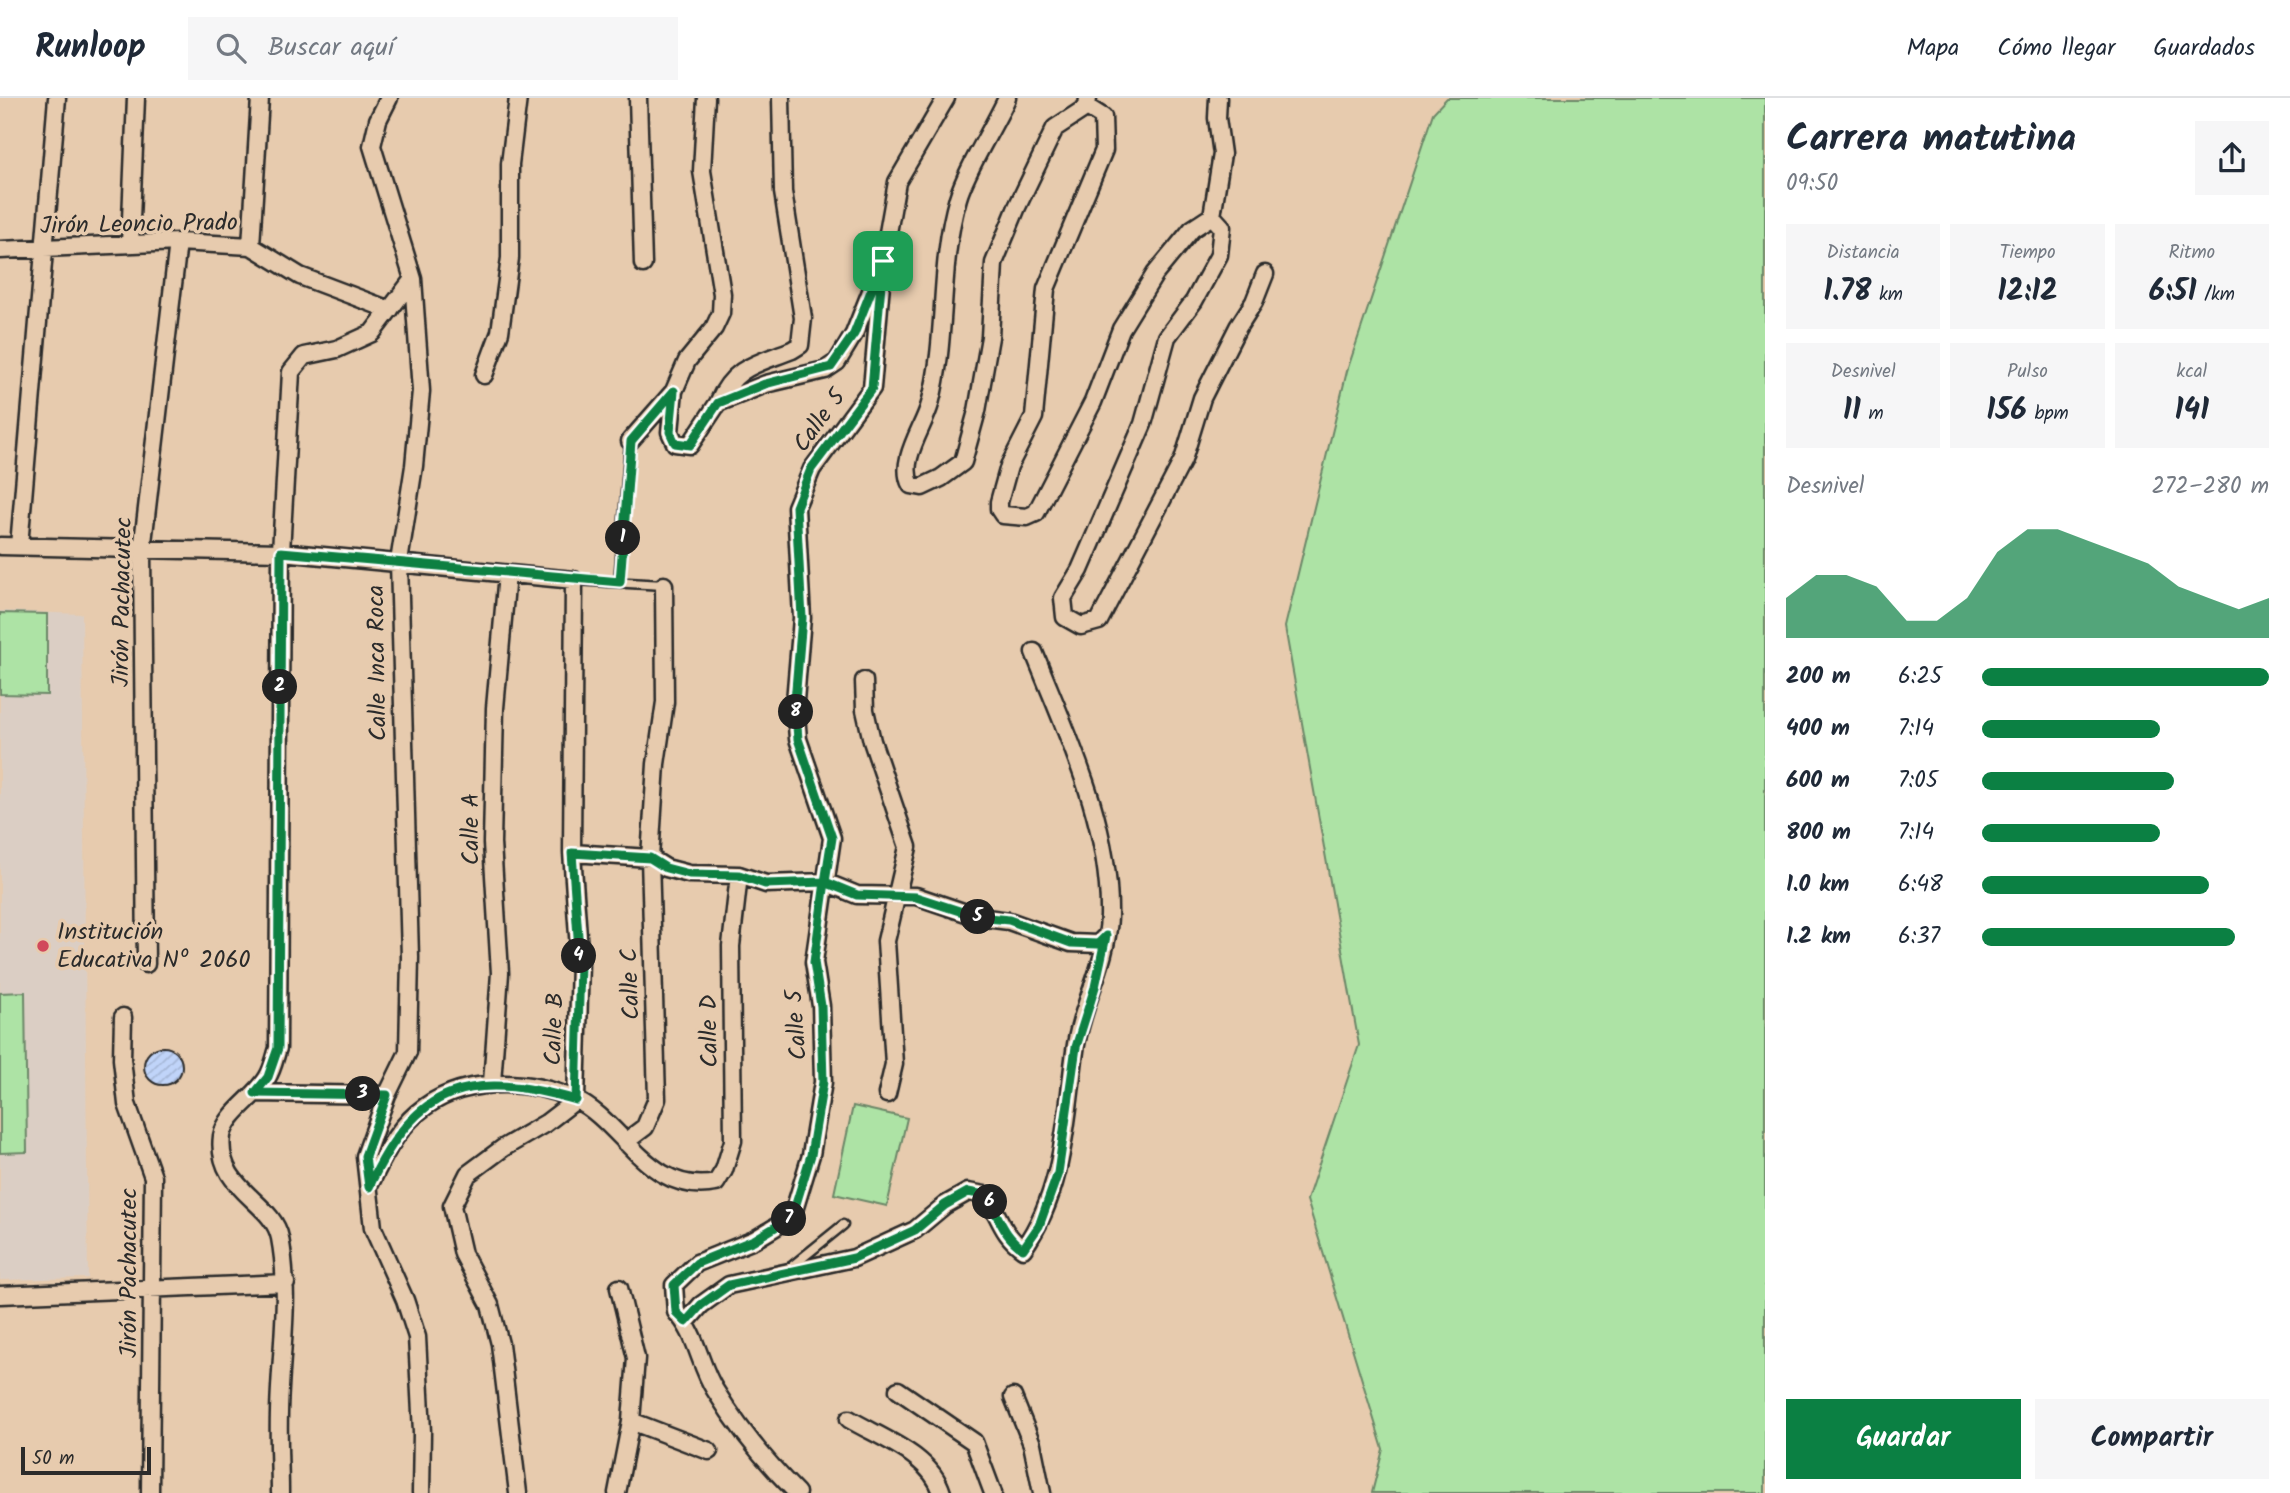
<!DOCTYPE html>
<html lang="es">
<head>
<meta charset="utf-8">
<style>
  :root { --surface:#fff; --page:#f6f6f7; --text:#1f2937; --muted:#747a83; --line:#e0e1e3; --accent:#0b8043 }
  body { margin:0; font-family:Kalam,sans-serif; background:var(--page); color:var(--text); height:100vh; display:flex; flex-direction:column; font-size:26px; white-space:nowrap }
  * { box-sizing:border-box; margin:0 }
  p { font-size:23px; color:var(--muted) }
  .icon { flex:none; width:38px; height:38px; fill:none; stroke:currentColor; stroke-width:2; stroke-linecap:round; stroke-linejoin:round }
  .map { position:relative; flex:1; overflow:hidden }
  .panel { display:flex; flex-direction:column; background:var(--surface); width:525px }
  .panel>* { flex:none }
  .scale { position:absolute; left:21px; bottom:18px; width:130px; box-sizing:border-box; padding-left:7px; border:4px solid #2b2b2b; border-top:0; font-size:19px; line-height:24px; white-space:nowrap; color:#2b2b2b; -webkit-text-stroke:5px #e7cbae; paint-order:stroke }
  .pin { position:absolute; display:grid; place-items:center; width:60px; height:60px; color:#fff; margin:-30px; border-radius:14px; box-shadow:0 4px 10px #0006 }
  .km { position:absolute; width:35px; height:35px; margin:-18px; border-radius:50%; background:#222; color:#fff; font-size:19px; line-height:35px; text-align:center }
  .round { display:grid; place-items:center; flex:none; width:74px; height:74px; border-radius:0px; background:var(--page) }
  .head { display:flex; align-items:center; justify-content:space-between; height:119px; padding:0 21px }
  h1 { font-size:38px; font-weight:800; line-height:52px }
  .metrics { display:grid; grid-template-columns:repeat(3,1fr); gap:10px; height:119px; padding:7px 21px }
  .metrics div { display:grid; align-content:center; border-radius:0px; background:var(--page); text-align:center }
  .metrics b { font-size:30px; font-weight:800 }
  .metrics small { font-size:19px; font-weight:400 }
  .metrics p { font-size:19px }
  .chart { height:196px; padding:14px 21px }
  .chart p { display:flex; justify-content:space-between }
  .chart svg { width:100%; height:126px; margin-top:7px; fill:var(--accent); opacity:.7 }
  .cta { display:flex; gap:14px; margin-top:auto; padding:14px 21px }
  .cta a { flex:1; height:80px; border-radius:0px; background:var(--accent); color:#fff; font-size:28px; font-weight:800; line-height:80px; text-align:center }
  .cta a+a { background:var(--page); color:var(--text) }
  ul { padding:0 21px; list-style:none; font-size:23px }
  li { display:grid; grid-template-columns:112px 84px 1fr; align-items:center; height:52px }
  li i { height:18px; border-radius:9px; background:var(--accent) }
  header { display:flex; align-items:center; gap:42px; box-sizing:border-box; height:98px; padding:0 35px; background:var(--surface); border-bottom:2px solid var(--line) }
  header strong { font-size:33px }
  nav { display:flex; gap:38px; margin-inline-start:auto; font-size:24px }
  .search { width:490px; height:63px; background:var(--page); display:flex; align-items:center; gap:18px; box-sizing:border-box; padding:0 24px; border-radius:0px; color:var(--muted); font-size:26px }
  main { display:flex; flex:1; min-height:0 }
  .map>svg:first-child { display:block }
</style>
</head>
<body>
<header>
<strong>Runloop</strong>
<div class="search"><svg class="icon" aria-label="search" viewBox="0 0 24 24"><circle cx="10" cy="10" r="6"/><path d="M15 15l6 6"/></svg>Buscar aquí</div>
<nav><a>Mapa</a><a>Cómo llegar</a><a>Guardados</a></nav>
</header>
<main>
<div class="map">
<svg width="1765" height="1395" viewBox="0 0 1765 1395">
  <defs>
    <pattern id="building-hatch" width="6" height="6" patternUnits="userSpaceOnUse" patternTransform="scale(1.75)"><rect width="6" height="6" fill="#c0d4f9"/><path d="M-1 1l2-2M0 6l6-6M5 7l2-2" fill="none" stroke="#a5b6d6"/></pattern>
  </defs>
  <rect width="100%" height="100%" fill="#e7cbae"/>
  <filter id="ink" filterUnits="userSpaceOnUse"><feTurbulence type="fractalNoise" baseFrequency=".0143" numOctaves="2"/><feDisplacementMap in="SourceGraphic" scale="14" xChannelSelector="R" yChannelSelector="G"/><feConvolveMatrix kernelMatrix="1 2 1 2 8 2 1 2 1" color-interpolation-filters="sRGB"/></filter>
  <g filter="url(#ink)">
    <path fill="#dbcec4" d="M0 513 82 516 88 1180 0 1182Z"/>
    <path fill="#ade3a5" stroke="#6c8768" stroke-width="2" d="M1447 0H1765V1395H1372L1383 1351 1307 1102 1359 947 1285 529 1347 273 1433 15Z
      M0 515 47 516V597L0 596Z
      M25 894 27 1054 0 1055V895Z
      M853 1008 907 1020 887 1108 834 1096Z"/>
    <path fill="url(#building-hatch)" stroke="#2b2b2b" stroke-width="2" d="M144 968a19 19 0 1 1 38 0a19 19 0 1 1-38 0Z"/>
    <g fill="none" stroke-linecap="round" stroke-linejoin="round">
      <g stroke="#2b2b2b" stroke-width="13">
        <path id="service" d="M574 482 664 487
          M619 484 630 343
          M791 1169 843 1127"/>
      </g>
      <g stroke="#2b2b2b" stroke-width="21">
        <path id="minor" d="M389 0 378 22 372 48 413 181 421 293 414 368 399 464 410 859 408 954 387 997 365 1058 373 1130 405 1202 417 1239 422 1334 421 1395
          M638 0 643 166
          M706 0 702 73 722 196 721 215 714 230 687 263 674 293 670 334 675 345 690 347 718 305 766 286 825 272 837 264 854 236 883 163 897 84 946 0
          M1007 0C994 29 966 72 958 100 938 168 948 239 930 306 924 329 898 363 911 387L922 389 941 380 963 364 977 313 990 239 994 165 1017 109 1055 30 1087 9 1088 0
          M1087 9 1103 19 1104 52 1046 191 1034 319 1009 368 999 404V411L1003 417 1027 419 1036 415 1093 304 1121 231 1155 176 1192 131 1212 118 1222 56 1217 20 1218 0
          M1212 118 1222 129 1219 157 1194 203 1167 239 1143 326 1080 472 1063 500 1065 519 1081 528 1099 523 1183 362 1202 300 1238 229 1254 204 1265 176
          M130 146 136 0
          M251 148 260 0
          M0 152 178 144 251 148 300 178 390 212
          M484 277 500 234 510 160V66L518 0
          M718 305C734 268 757 266 792 252L800 247 803 220 783 94 781 0
          M630 343 674 293
          M0 448 281 454 574 482 572 755 580 865 576 1002 546 1025 503 1050 468 1076 452 1108 463 1156 490 1207 500 1246 518 1395
          M19 448 57 0
          M864 583 865 612 872 643 908 749 886 843 894 966 887 996
          M572 755 650 760 666 770 689 776 739 777 766 786 825 784 857 797 916 798 978 819 1009 823 1071 845 1098 846 1106 838
          M146 866 142 453 178 144
          M123 919 122 961 127 1006 153 1079 150 1395
          M492 985 500 875 492 745 495 610 507 476
          M255 995 387 997
          M625 1044 645 1029 657 1001 650 760 656 666 665 604 664 487
          M370 1086C382 1061 395 1034 417 1015 459 979 525 979 574 1001 623 1023 648 1098 716 1085L724 1072 733 1043 731 848 739 777
          M0 1197 286 1185
          M686 1224 701 1207 729 1187 854 1160 915 1132 945 1107 968 1094 985 1097C1000 1117 1001 1136 1023 1151 1064 1094 1066 1020 1075 953 1081 907 1107 866 1109 819 1111 726 1067 637 1034 554
          M898 1292 974 1344 993 1395
          M1013 1299 1032 1346 1042 1395
          M849 1321C881 1340 931 1357 942 1395
          M631 1323 709 1353
          M280 1395C280 1368 278 1342 279 1315 280 1257 291 1198 280 1140 273 1103 215 1091 222 1038 226 1015 256 999 267 980 273 971 275 959 278 950L281 454 291 274 304 258 337 251 372 235 413 181
          M617 1395 631 1323 636 1260 619 1190
          M797 1395C767 1365 737 1328 715 1292 699 1267 697 1235 676 1214L674 1187 697 1165 754 1142 792 1119 811 1057 823 984 821 908 814 864 832 740 798 641 795 603 802 520 796 409 812 371 872 290 883 163"/>
      </g>
      <use href="#service" stroke="#e7cbae" stroke-width="8"/>
      <use href="#minor" stroke="#e7cbae" stroke-width="16"/>
    </g>
  </g>
  <g fill="none" stroke-linecap="round" stroke-linejoin="round" filter="url(#ink)">
    <g stroke="#fff" stroke-width="14">
      <path id="route" d="M883 163 854 236 831 269 765 286 718 305 690 347 675 345 670 334 674 293 631 343 620 484 281 454 278 950 268 979 255 995 387 997 365 1058 369 1089C417 985 470 972 576 1002L580 866 572 755 650 760 666 770 689 776 739 777 765 786 825 784 857 797 916 799 978 819 1009 822 1071 845 1098 846 1106 838 1095 889 1076 949 1058 1075 1039 1128 1023 1151C1001 1136 1000 1118 985 1097L968 1094 945 1107 915 1132 854 1160 729 1187 701 1207 686 1224 676 1214 674 1187 697 1165 754 1142 792 1119 811 1057 823 984 821 908 814 864 825 784 832 740 798 641 795 603 802 520 796 409 811 371 872 290 883 163"/>
    </g>
    <use href="#route" stroke="#0b8043" stroke-width="9"/>
  </g>
  <circle fill="#d1495b" stroke="#e7cbae" stroke-width="2.5" cx="43" cy="848" r="7"/>
  <g text-anchor="middle" dominant-baseline="central" stroke-width="7" stroke-linejoin="round" paint-order="stroke">
    <g font-size="24" fill="#2b2b2b" stroke="#e7cbae">
      <text transform="translate(139 127) rotate(-1)">Jirón Leoncio Prado</text>
      <text transform="translate(820 323) rotate(-54)">Calle 5</text>
      <text transform="translate(123 504) rotate(-89)">Jirón Pachacutec</text>
      <text transform="translate(378 565) rotate(-91)">Calle Inca Roca</text>
      <text transform="translate(471 731) rotate(-90)">Calle A</text>
      <text transform="translate(631 886) rotate(-92)">Calle C</text>
      <text transform="translate(797 927) rotate(-94)">Calle 5</text>
      <text transform="translate(555 931) rotate(-88)">Calle B</text>
      <text transform="translate(710 933) rotate(-91)">Calle D</text>
      <text transform="translate(129 1175) rotate(-90)">Jirón Pachacutec</text>
    </g>
    <g font-size="24" fill="#2b2b2b" stroke="#e7cbae" text-anchor="start">
      <text x="57" y="834">Institución<tspan x="57" dy="28">Educativa Nº 2060</tspan></text>
    </g>
  </g>
</svg>
<div class="scale">50 m</div>
<div class="pin" style="left:883px;top:163px;background:#1e9e55"><svg class="icon" aria-label="arrive" viewBox="0 0 24 24"><path d="M6 21V4h12l-3 4 3 4H6"/></svg></div>
<b class="km" style="left:623px;top:440px">1</b>
<b class="km" style="left:280px;top:589px">2</b>
<b class="km" style="left:363px;top:996px">3</b>
<b class="km" style="left:579px;top:858px">4</b>
<b class="km" style="left:978px;top:819px">5</b>
<b class="km" style="left:990px;top:1104px">6</b>
<b class="km" style="left:789px;top:1121px">7</b>
<b class="km" style="left:796px;top:614px">8</b>
</div>
<section class="panel">
<div class="head"><div><h1>Carrera matutina</h1><p>09:50</p></div><a class="round"><svg class="icon" aria-label="share" viewBox="0 0 24 24"><path d="M12 15V3M7 8l5-5 5 5M5 13v7h14v-7"/></svg></a></div>
<div class="metrics">
<div><p>Distancia</p><b>1.78<small> km</small></b></div>
<div><p>Tiempo</p><b>12:12</b></div>
<div><p>Ritmo</p><b>6:51<small> /km</small></b></div>
</div>
<div class="metrics">
<div><p>Desnivel</p><b>11<small> m</small></b></div>
<div><p>Pulso</p><b>156<small> bpm</small></b></div>
<div><p>kcal</p><b>141</b></div>
</div>
<div class="chart"><p><span>Desnivel</span>272–280 m</p>
<svg viewBox="0 0 160 44" preserveAspectRatio="none"><path d="M0 44V30L10 22L20 22L30 26L40 38L50 38L60 30L70 14L80 6L90 6L100 10L110 14L120 18L130 26L140 30L150 34L160 30V44z"/></svg>
</div>
<ul>
<li><b>200 m</b>6:25<i style="width:100%"></i></li>
<li><b>400 m</b>7:14<i style="width:62%"></i></li>
<li><b>600 m</b>7:05<i style="width:67%"></i></li>
<li><b>800 m</b>7:14<i style="width:62%"></i></li>
<li><b>1.0 km</b>6:48<i style="width:79%"></i></li>
<li><b>1.2 km</b>6:37<i style="width:88%"></i></li>
</ul>
<div class="cta"><a>Guardar</a><a>Compartir</a></div>
</section>
</main>
</body>
</html>
